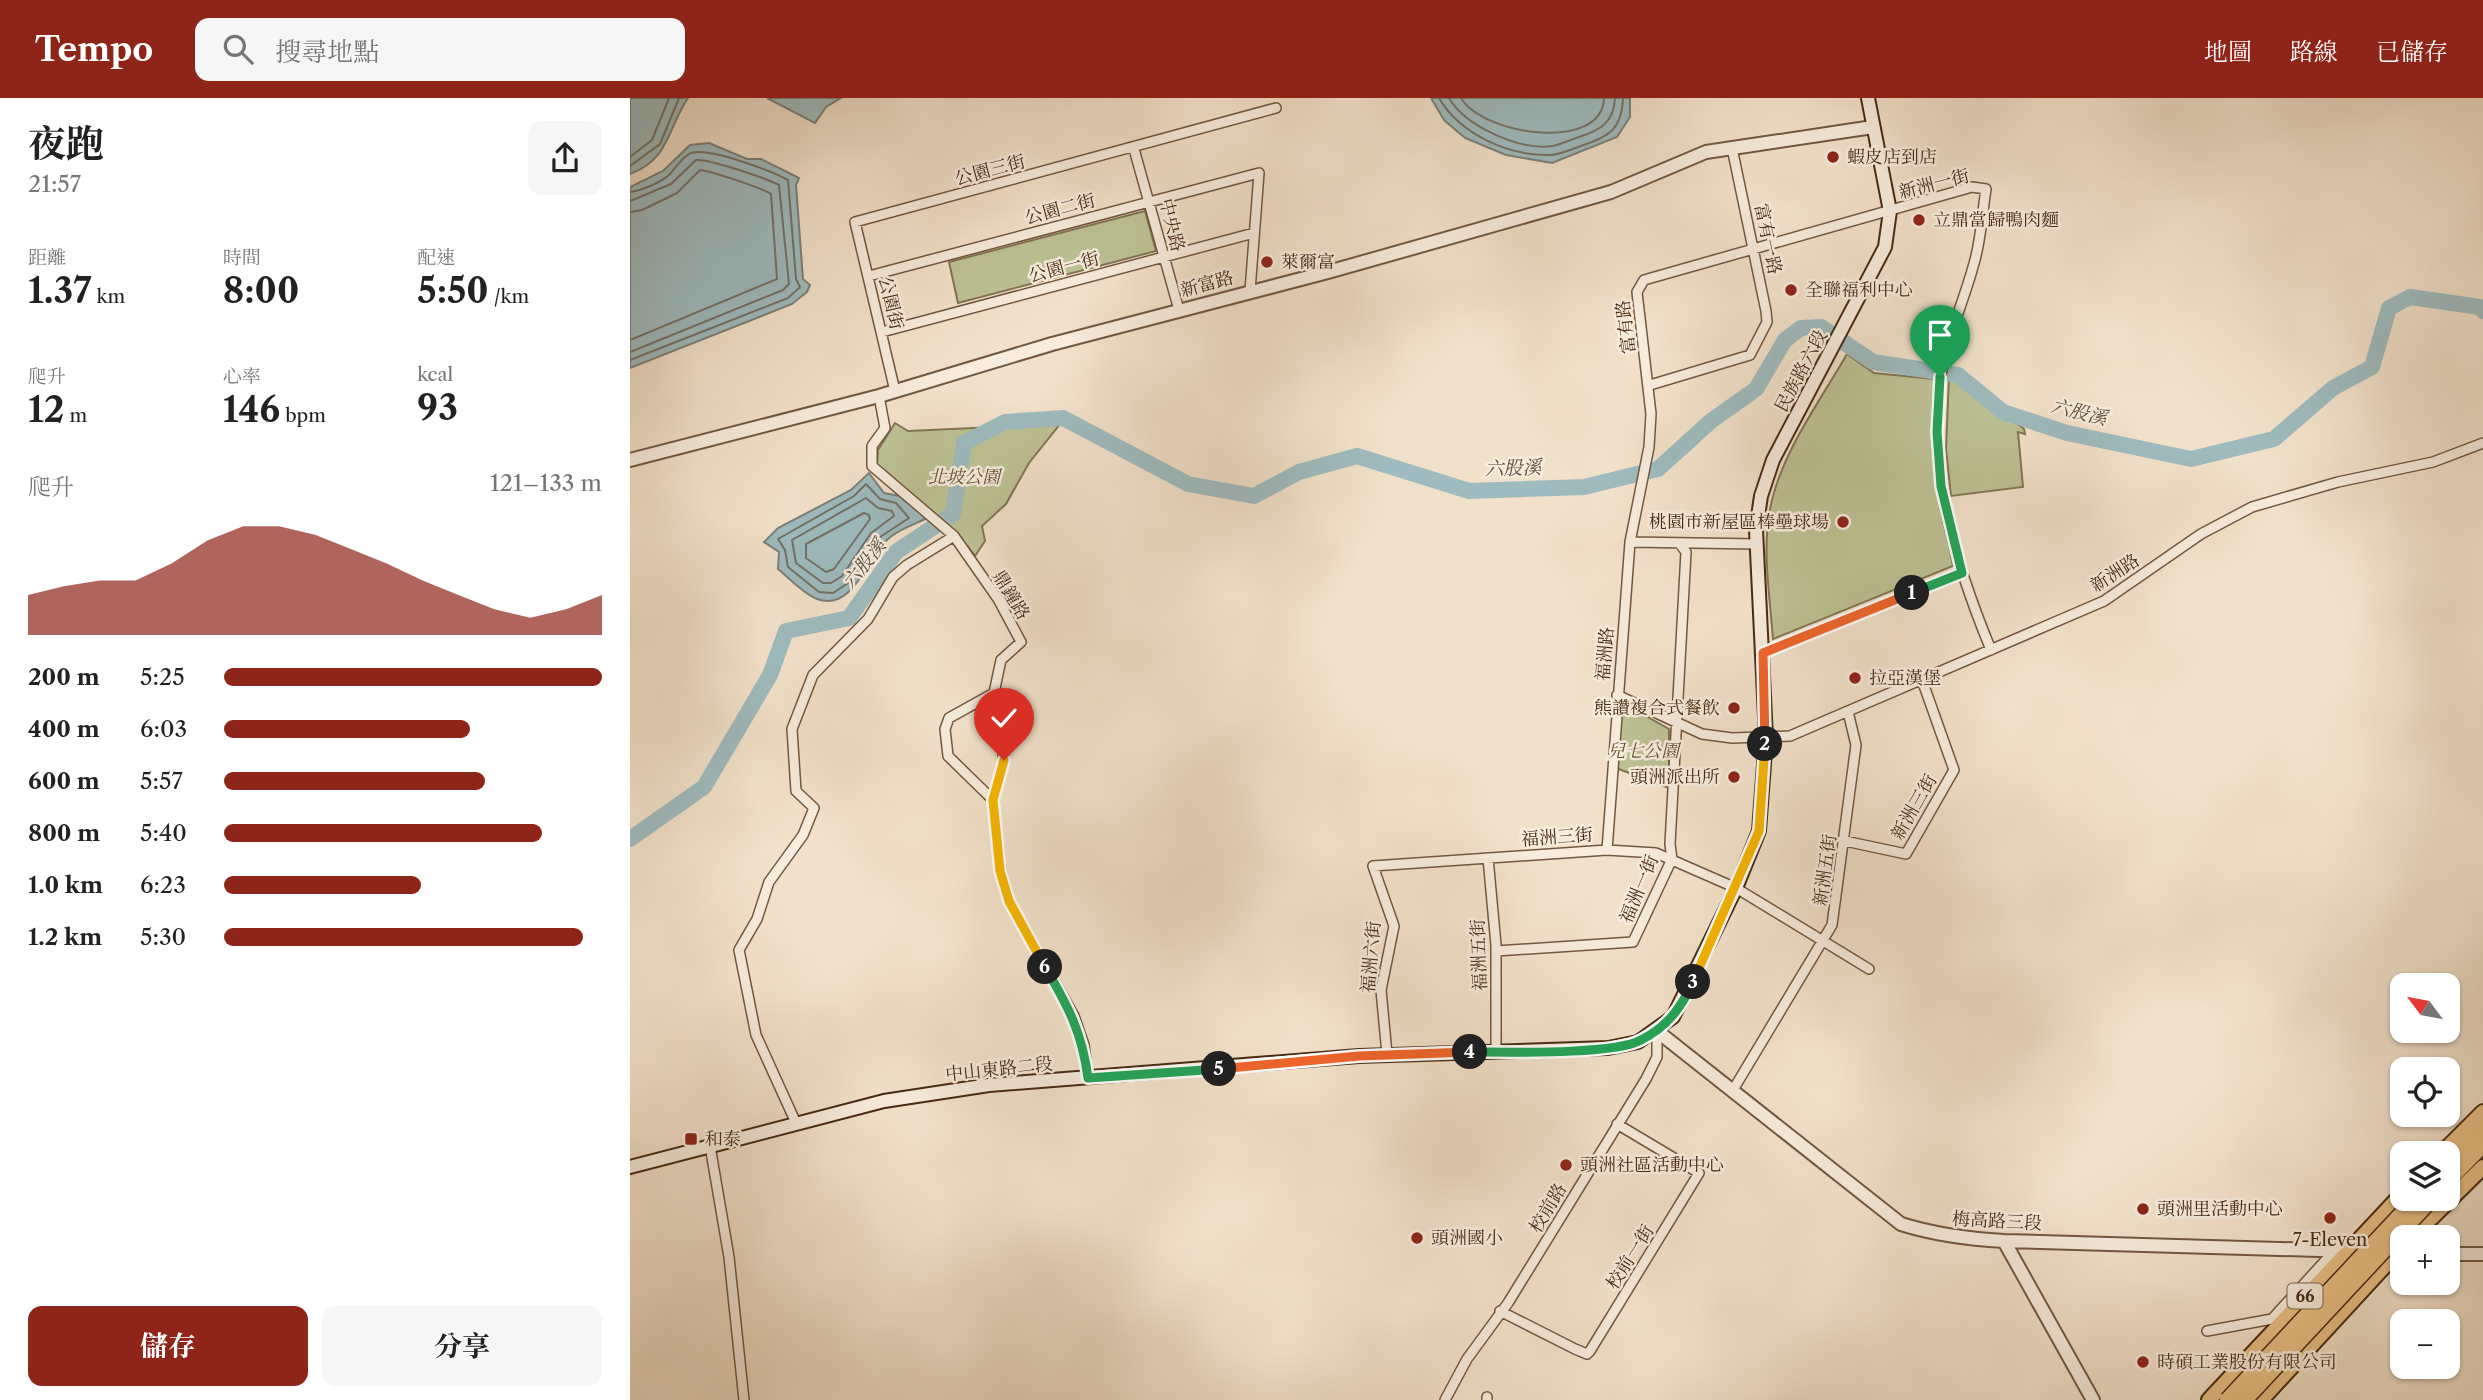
<!DOCTYPE html>
<html lang="zh-TW">
<head>
<meta charset="utf-8">
<style>
  :root { --surface:#fff; --page:#f6f6f6; --text:#222; --muted:#767676; --accent:#8f2418 }
  body { margin:0; font-family:"Libre Caslon Text","Noto Serif TC",serif; background:var(--page); color:var(--text); height:100vh; display:flex; flex-direction:column; font-size:26px; white-space:nowrap }
  * { box-sizing:border-box; margin:0 }
  p { font-size:23px; color:var(--muted) }
  .icon { flex:none; width:38px; height:38px; fill:none; stroke:currentColor; stroke-width:2; stroke-linecap:round; stroke-linejoin:round }
  .map { position:relative; flex:1; overflow:hidden }
  .details { display:flex; flex-direction:column; background:var(--surface); width:630px }
  .details>* { flex:none }
  .needle { width:46px; rotate:302deg }
  .fabs { position:absolute; left:1760px; top:875px; display:grid; gap:14px }
  .fabs a { display:grid; place-items:center; width:70px; height:70px; border-radius:14px; background:var(--surface); box-shadow:0 2px 5px #0004; font-size:35px }
  .pin { position:absolute; display:grid; place-items:center; width:60px; height:60px; color:#fff; margin:-72px -30px; border-radius:50% 50% 50% 0; rotate:-45deg; box-shadow:0 0 7px #0007 }
  .pin .icon { rotate:45deg }
  .km { position:absolute; width:35px; height:35px; margin:-18px; border-radius:50%; background:#222; color:#fff; font-size:19px; line-height:35px; text-align:center }
  .round { display:grid; place-items:center; flex:none; width:74px; height:74px; border-radius:14px; background:var(--page) }
  .summary { display:flex; align-items:center; justify-content:space-between; height:119px; padding:0 28px }
  h1 { font-size:38px; font-weight:700; line-height:52px }
  .metrics { display:grid; grid-template-columns:repeat(3,1fr); gap:10px; height:119px; padding:7px 28px }
  .metrics div { display:grid; align-content:center }
  .metrics b { font-size:35px; font-weight:700 }
  .metrics small { font-size:19px; font-weight:400 }
  .metrics p { font-size:19px }
  .chart { height:196px; padding:14px 28px }
  .chart p { display:flex; justify-content:space-between }
  .chart svg { width:100%; height:126px; margin-top:7px; fill:var(--accent); opacity:.7 }
  .primary-button { display:flex; gap:14px; margin-top:auto; padding:14px 28px }
  .primary-button a { flex:1; height:80px; border-radius:14px; background:var(--accent); color:#fff; font-size:28px; font-weight:700; line-height:80px; text-align:center }
  .primary-button a+a { background:var(--page); color:var(--text) }
  ul { padding:0 28px; list-style:none; font-size:23px }
  li { display:grid; grid-template-columns:112px 84px 1fr; align-items:center; height:52px }
  li i { height:18px; border-radius:9px; background:var(--accent) }
  header { display:flex; align-items:center; gap:42px; box-sizing:border-box; height:98px; padding:0 35px; background:var(--accent); color:#fff }
  header strong { font-size:33px }
  nav { display:flex; gap:38px; margin-inline-start:auto; font-size:24px }
  .search { width:490px; height:63px; background:var(--page); display:flex; align-items:center; gap:18px; box-sizing:border-box; padding:0 24px; border-radius:14px; color:var(--muted); font-size:26px }
  main { display:flex; flex:1; min-height:0 }
  .map>svg:first-child { display:block }
</style>
</head>
<body>
<header>
<strong>Tempo</strong>
<div class="search"><svg class="icon" aria-label="search" viewBox="0 0 24 24"><circle cx="10" cy="10" r="6"/><path d="M15 15l6 6"/></svg>搜尋地點</div>
<nav><a>地圖</a><a>路線</a><a>已儲存</a></nav>
</header>
<main>
<section class="details">
<div class="summary"><div><h1>夜跑</h1><p>21:57</p></div><a class="round"><svg class="icon" aria-label="share" viewBox="0 0 24 24"><path d="M12 15V3M7 8l5-5 5 5M5 13v7h14v-7"/></svg></a></div>
<div class="metrics">
<div><p>距離</p><b>1.37<small> km</small></b></div>
<div><p>時間</p><b>8:00</b></div>
<div><p>配速</p><b>5:50<small> /km</small></b></div>
</div>
<div class="metrics">
<div><p>爬升</p><b>12<small> m</small></b></div>
<div><p>心率</p><b>146<small> bpm</small></b></div>
<div><p>kcal</p><b>93</b></div>
</div>
<div class="chart"><p><span>爬升</span>121–133 m</p>
<svg viewBox="0 0 160 44" preserveAspectRatio="none"><path d="M0 44V30L10 27L20 25L30 25L40 19L50 11L60 6L70 6L80 9L90 14L100 19L110 25L120 30L130 35L140 38L150 35L160 30V44z"/></svg>
</div>
<ul>
<li><b>200 m</b>5:25<i style="width:100%"></i></li>
<li><b>400 m</b>6:03<i style="width:65%"></i></li>
<li><b>600 m</b>5:57<i style="width:69%"></i></li>
<li><b>800 m</b>5:40<i style="width:84%"></i></li>
<li><b>1.0 km</b>6:23<i style="width:52%"></i></li>
<li><b>1.2 km</b>5:30<i style="width:95%"></i></li>
</ul>
<div class="primary-button"><a>儲存</a><a>分享</a></div>
</section>
<div class="map">
<svg width="1853" height="1302" viewBox="0 0 1853 1302">
  <rect width="100%" height="100%" fill="#f2e1ca"/>
  <filter id="stains"><feTurbulence type="fractalNoise" baseFrequency=".00286" numOctaves="4"/><feColorMatrix values="0 0 0 0 .2 0 0 0 0 .09 0 0 0 0 .02 0 0 0 .5 -.17"/></filter>
  <radialGradient id="worn" r=".72"><stop offset=".6" stop-color="#630" stop-opacity="0"/><stop offset="1" stop-color="#630" stop-opacity=".3"/></radialGradient>
  <path fill="#bdc295" stroke="#827654" stroke-width="2" d="M515 113 526 153 328 205 319 164Z
    M1217 256 1244 275 1304 281 1306 379 1323 468 1143 541C1140 500 1132 452 1140 411 1151 355 1189 305 1217 256Z
    M1319 279 1335 285 1394 331 1395 336 1388 334 1393 389 1321 398 1316 351Z
    M265 325 278 333 430 326 399 365 376 406 352 428 355 443 345 458 328 436 247 368 248 352Z
    M998 608 1039 631V690L986 670 991 611Z"/>
  <path fill="#9ebbbf" stroke="#7b817a" stroke-width="2" d="M0 0H58C37 31 40 61 0 76Z
    M137 0H211L196 9 185 25Z
    M801 0H1000V19L987 39 922 65 876 57 835 40 814 22Z
    M79 45 117 61H131L169 80 166 87 173 181 180 187 177 194 162 206 0 270V89L33 73 60 47Z
    M239 375 254 395 270 398 297 420C283 427 264 433 254 445 237 463 221 514 187 501 174 496 159 480 148 471L149 454 134 444 148 430 221 392Z"/>
  <g fill="none" stroke-linecap="round" stroke-linejoin="round">
    <path stroke="#727269" stroke-width="2" d="M809 0C830 36 878 58 920 57 930 57 942 51 951 48 979 39 992 31 993 0
      M819 0C835 28 890 53 923 48 931 46 940 42 949 39 971 32 984 24 985 0
      M831 0C854 38 973 54 974 0
      M0 59 22 42 39 0
      M0 68 30 46 49 0
      M0 94C11 93 32 84 40 76 46 69 51 61 59 56 75 47 141 73 158 82L166 181 170 189 158 200 0 262
      M0 103 41 86 66 62C80 61 135 80 149 87L159 186 153 192 0 254
      M0 114 12 112 47 95 70 72C78 72 135 91 141 96L147 181 0 242
      M236 386 250 401 266 405 279 420 247 441 218 485 203 495 189 494 158 469 155 452 148 441 224 398Z
      M236 400 248 410 262 413 264 418 241 435 212 478 201 485H193L166 465 162 442Z
      M234 415 239 417 240 421 204 471 196 474 176 460V446Z"/>
    <path stroke="#9ebbbf" stroke-width="16" d="M0 741 74 689 140 577 156 533 219 520 266 454 323 416 334 345 375 324 433 320 558 386 624 398 669 374 727 358 839 393 954 389 1028 371 1081 323 1126 291 1155 242 1171 230 1191 229 1243 264 1328 277 1373 314 1437 335 1561 361 1644 341 1703 290 1742 269 1759 210 1780 199 1850 209 1853 213"/>
    <g stroke="#725841" stroke-width="12">
      <path id="minor" d="M504 51 549 212
        M239 178 629 75 620 193
        M252 234 624 135
        M1020 287 1120 257 1137 224 1136 213 1102 50
        M265 293 225 124 646 10
        M249 298 255 330 242 348V368L324 438 368 501 391 544 371 562 364 595 319 620 315 631 318 658 363 702 371 773 379 803 444 918 454 947 458 980
        M1000 444 1127 446
        M1133 555 1332 475
        M987 597 1072 636 1102 640 1160 638 1474 503 1571 436 1622 409 1708 384 1803 364 1853 345
        M363 702 374 662 364 595
        M1215 743 1276 756 1324 672 1292 582
        M977 752 1000 444 1019 349 1021 316 1007 194 1014 182 1342 89 1356 91C1352 117 1351 144 1343 169 1333 205 1317 240 1311 277 1295 369 1326 467 1361 552
        M858 760 866 847V954
        M866 853 1003 844 1042 761 1040 746 1056 454 1050 446
        M757 956 751 892 764 828 743 768 977 752 1026 755 1106 790 1239 871
        M1103 992 1202 827 1226 647 1218 614
        M166 1025 126 937 109 852 127 821 139 784 173 737 184 710 166 693 162 631 183 577 238 521 263 479 277 467 324 438
        M80 1048 99 1159 114 1302
        M870 1213 945 1251 957 1256 960 1253 1069 1075 987 1026
        M1577 1233 1642 1221 1705 1152
        M857 1299V1302
        M815 1302 837 1261 878 1205 1016 981 1027 959V933"/>
    </g>
    <g stroke="#725841" stroke-width="16">
      <path id="tertiary" d="M0 362 249 298 422 246 698 174 981 94 1076 54 1243 29
        M1027 933 1271 1126C1306 1137 1338 1141 1374 1143L1723 1153
        M1374 1143 1463 1302
        M1818 1156H1853"/>
    </g>
    <g stroke="#472a13" stroke-width="16">
      <path id="secondary" d="M0 1069 254 1003 359 987 729 958 978 950 1008 944 1043 919 1106 790 1129 733 1136 640 1126 432 1131 398 1143 362 1255 149 1260 113 1238 0"/>
    </g>
    <g stroke="#472a13" stroke-width="18">
      <path id="primary" d="M1812 1055 1853 1014
        M1782 1139 1853 1069
        M1579 1302 1773 1095
        M1631 1302 1773 1148"/>
    </g>
    <g stroke="#472a13" stroke-width="19">
      <path id="trunk" d="M1828 1056 1853 1031
        M1818 1082 1853 1046"/>
    </g>
    <use href="#minor" stroke="#f7ecdd" stroke-width="9"/>
    <use href="#tertiary" stroke="#f7ecdd" stroke-width="12"/>
    <use href="#secondary" stroke="#f7ecdd" stroke-width="12"/>
    <use href="#primary" stroke="#e9c085" stroke-width="14"/>
    <use href="#trunk" stroke="#e9c085" stroke-width="16"/>
    <g stroke="#472a13" stroke-width="19" stroke-linecap="butt">
      <path id="trunk-bridge" d="M1598 1302 1786 1101
        M1614 1302 1801 1101"/>
    </g>
    <use href="#trunk-bridge" stroke="#e9c085" stroke-width="16"/>
  </g>
  <g fill="none" stroke-linecap="round" stroke-linejoin="round">
    <g stroke="#fff" stroke-width="14">
      <path id="split-1" d="M1282 495 1332 475 1311 388 1307 334 1310 279"/>
    </g>
    <g stroke="#fff" stroke-width="14">
      <path id="split-2" d="M1135 646 1133 555 1282 495"/>
    </g>
    <g stroke="#fff" stroke-width="14">
      <path id="split-3" d="M1063 884 1129 733 1135 646"/>
    </g>
    <g stroke="#fff" stroke-width="14">
      <path id="split-4" d="M840 954C876 954 984 957 1011 942 1037 929 1051 910 1063 884"/>
    </g>
    <g stroke="#fff" stroke-width="14">
      <path id="split-5" d="M589 971 729 958 840 954"/>
    </g>
    <g stroke="#fff" stroke-width="14">
      <path id="split-6" d="M415 869C438 908 452 934 458 980L589 971"/>
    </g>
    <g stroke="#fff" stroke-width="14">
      <path id="split-7" d="M374 662 363 702 370 773 379 803 415 869"/>
    </g>
    <use href="#split-1" stroke="#22a559" stroke-width="9"/>
    <use href="#split-2" stroke="#f0652b" stroke-width="9"/>
    <use href="#split-3" stroke="#f5b400" stroke-width="9"/>
    <use href="#split-4" stroke="#22a559" stroke-width="9"/>
    <use href="#split-5" stroke="#f0652b" stroke-width="9"/>
    <use href="#split-6" stroke="#22a559" stroke-width="9"/>
    <use href="#split-7" stroke="#f5b400" stroke-width="9"/>
  </g>
  <g fill="#8f2418" stroke="#f7ecdd" stroke-width="2.5">
    <circle cx="1203" cy="59" r="7"/>
    <circle cx="1289" cy="122" r="7"/>
    <circle cx="637" cy="164" r="7"/>
    <circle cx="1161" cy="192" r="7"/>
    <circle cx="1213" cy="424" r="7"/>
    <circle cx="1225" cy="580" r="7"/>
    <circle cx="1104" cy="610" r="7"/>
    <circle cx="1104" cy="679" r="7"/>
    <rect x="54" y="1034" width="14" height="14" rx="3.5"/>
    <circle cx="936" cy="1067" r="7"/>
    <circle cx="1513" cy="1111" r="7"/>
    <circle cx="1700" cy="1120" r="7"/>
    <circle cx="787" cy="1140" r="7"/>
    <circle cx="1513" cy="1264" r="7"/>
  </g>
  <g text-anchor="middle" dominant-baseline="central" stroke-width="5" stroke-linejoin="round" paint-order="stroke">
    <rect fill="#f7ecdd" stroke="#7c6450" stroke-width="2" x="1657.5" y="1185.5" width="35" height="25" rx="5"/>
    <g font-size="16" font-weight="bold" fill="#472a13">
      <text x="1675" y="1198">66</text>
    </g>
    <g font-size="18" fill="#472a13" stroke="#f7ecdd" text-anchor="start">
      <text x="1217" y="59">蝦皮店到店</text>
      <text x="1303" y="122">立鼎當歸鴨肉麵</text>
      <text x="651" y="164">萊爾富</text>
      <text x="1175" y="192">全聯福利中心</text>
      <text x="1199" y="424" text-anchor="end">桃園市新屋區棒壘球場</text>
      <text x="1239" y="580">拉亞漢堡</text>
      <text x="1090" y="610" text-anchor="end">熊讚複合式餐飲</text>
      <text x="1090" y="679" text-anchor="end">頭洲派出所</text>
      <text x="75" y="1041">和泰</text>
      <text x="950" y="1067">頭洲社區活動中心</text>
      <text x="1527" y="1111">頭洲里活動中心</text>
      <text x="801" y="1140">頭洲國小</text>
      <text x="1700" y="1142" text-anchor="middle">7-Eleven</text>
      <text x="1527" y="1264">時碩工業股份有限公司</text>
    </g>
    <g font-size="18" fill="#472a13" stroke="#f7ecdd">
      <text transform="translate(360 72) rotate(-15)">公園三街</text>
      <text transform="translate(1304 86) rotate(-14)">新洲一街</text>
      <text transform="translate(430 111) rotate(-15)">公園二街</text>
      <text transform="translate(542 127) rotate(76)">中央路</text>
      <text transform="translate(1138 141) rotate(78)">富有一路</text>
      <text transform="translate(434 169) rotate(-15)">公園一街</text>
      <text transform="translate(577 186) rotate(-15)">新富路</text>
      <text transform="translate(261 205) rotate(77)">公園街</text>
      <text transform="translate(996 229) rotate(-97)">富有路</text>
      <text transform="translate(1171 273) rotate(-62)">民族路六段</text>
      <text transform="translate(1485 475) rotate(-33)">新洲路</text>
      <text transform="translate(381 497) rotate(59)">鼎鐘路</text>
      <text transform="translate(975 556) rotate(-85)">福洲路</text>
      <text transform="translate(1284 709) rotate(-60)">新洲三街</text>
      <text transform="translate(927 739) rotate(-4)">福洲三街</text>
      <text transform="translate(1195 772) rotate(-82)">新洲五街</text>
      <text transform="translate(1009 791) rotate(-67)">福洲一街</text>
      <text transform="translate(849 857) rotate(-92)">福洲五街</text>
      <text transform="translate(741 859) rotate(-85)">福洲六街</text>
      <text transform="translate(369 971) rotate(-6)">中山東路二段</text>
      <text transform="translate(918 1110) rotate(-59)">校前路</text>
      <text transform="translate(1367 1123) rotate(3)">梅高路三段</text>
      <text transform="translate(1000 1159) rotate(-58)">校前一街</text>
    </g>
    <g font-size="18" font-style="italic" fill="#645034" stroke="#f7ecdd">
      <text x="334" y="379">北坡公園</text>
      <text x="1013" y="653">兒七公園</text>
    </g>
    <g font-size="19" font-style="italic" fill="#5d4e3e" stroke="#f7ecdd">
      <text transform="translate(1449 314) rotate(14)">六股溪</text>
      <text transform="translate(883 370) rotate(-2)">六股溪</text>
      <text transform="translate(234 466) rotate(-52)">六股溪</text>
    </g>
  </g>
  <rect width="100%" height="100%" filter="url(#stains)"/>
  <rect width="100%" height="100%" fill="url(#worn)"/>
</svg>
<div class="fabs">
<a><svg class="needle" viewBox="-14 -14 28 28"><path d="M0-13l5 13h-10z" fill="#e53935"/><path d="M0 13l5-13h-10z" fill="#767676"/></svg></a>
<a><svg class="icon" aria-label="locate" viewBox="0 0 24 24"><circle cx="12" cy="12" r="6"/><path d="M12 2v4M12 18v4M2 12h4M18 12h4"/></svg></a>
<a><svg class="icon" aria-label="layers" viewBox="0 0 24 24"><path d="M12 4l9 5-9 5-9-5zM3 14l9 5 9-5"/></svg></a>
<a>+</a>
<a>−</a>
</div>
<div class="pin" style="left:1310px;top:279px;background:#1e9e55"><svg class="icon" aria-label="arrive" viewBox="0 0 24 24"><path d="M6 21V4h12l-3 4 3 4H6"/></svg></div>
<div class="pin" style="left:374px;top:662px;background:#d93025"><svg class="icon" aria-label="check" viewBox="0 0 24 24"><path d="M5 12l5 5 9-10"/></svg></div>
<b class="km" style="left:1282px;top:495px">1</b>
<b class="km" style="left:1135px;top:646px">2</b>
<b class="km" style="left:1063px;top:884px">3</b>
<b class="km" style="left:840px;top:954px">4</b>
<b class="km" style="left:589px;top:971px">5</b>
<b class="km" style="left:415px;top:869px">6</b>
</div>
</main>
</body>
</html>
